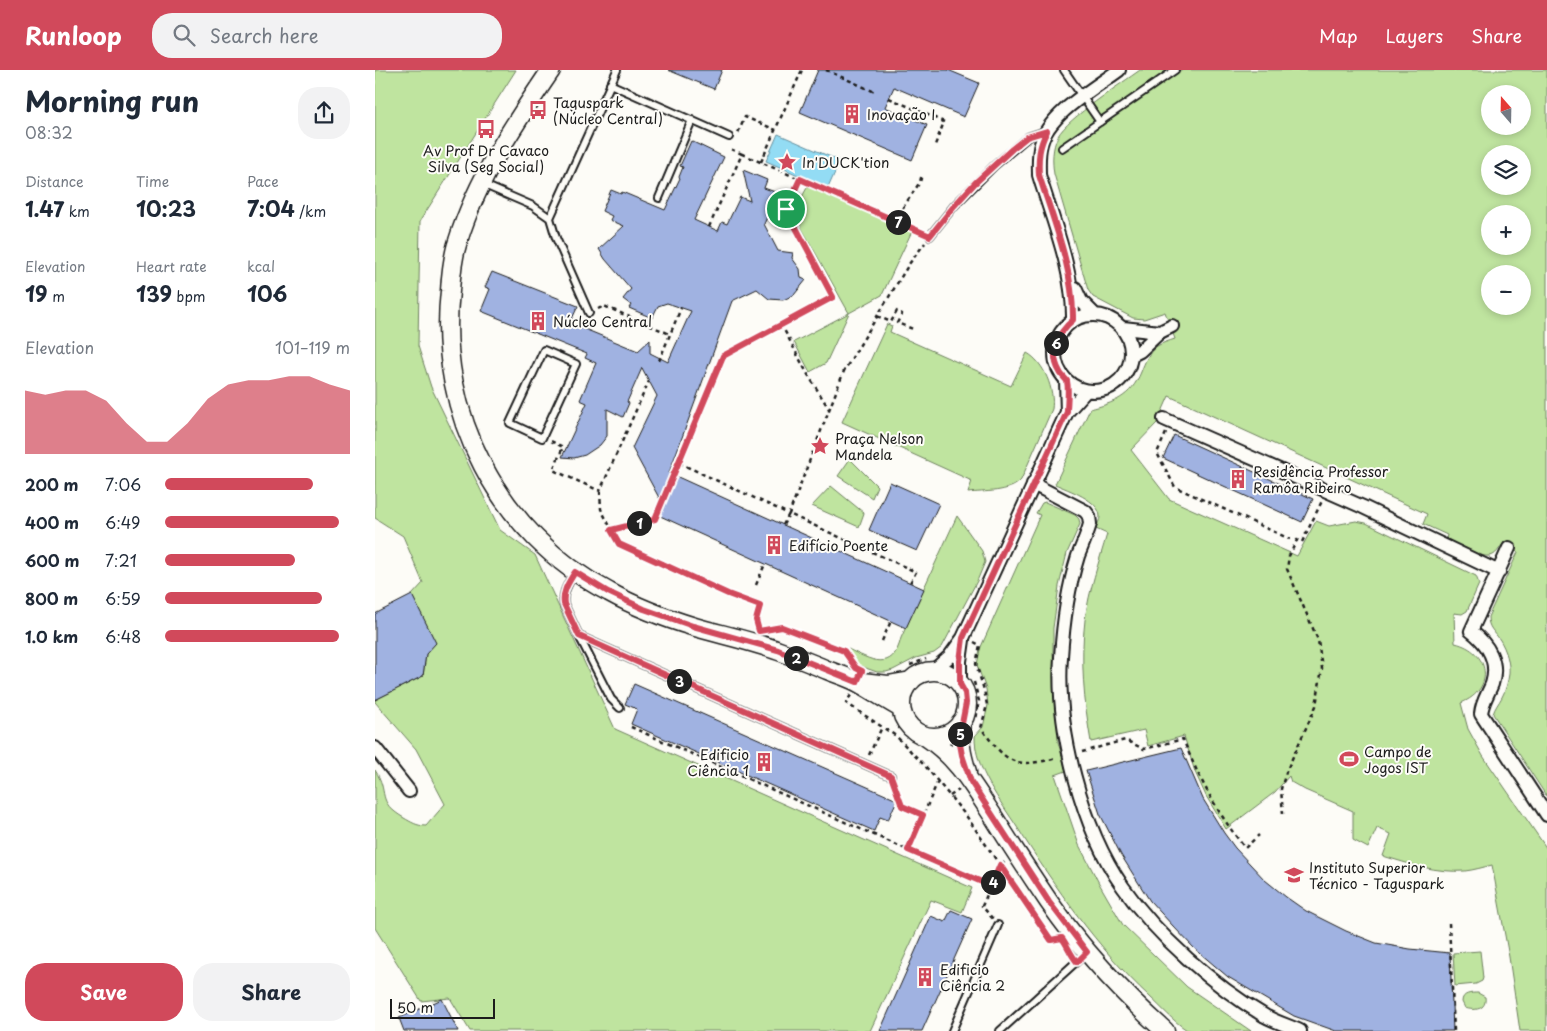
<!DOCTYPE html>
<html lang="en">
<head>
<meta charset="utf-8">
<style>
  :root { --surface:#fff; --page:#f2f2f3; --text:#1f2937; --muted:#747a83; --accent:#d1495b }
  body { margin:0; font-family:"Playpen Sans",sans-serif; background:var(--page); color:var(--text); height:100vh; display:flex; flex-direction:column; font-size:19px; white-space:nowrap }
  * { box-sizing:border-box; margin:0 }
  p { font-size:16px; color:var(--muted) }
  .icon { flex:none; width:28px; height:28px; fill:none; stroke:currentColor; stroke-width:2; stroke-linecap:round; stroke-linejoin:round }
  .map { position:relative; flex:1; overflow:hidden }
  .sheet { display:flex; flex-direction:column; background:var(--surface); width:375px }
  .sheet>* { flex:none }
  .needle { width:32px; rotate:340deg }
  .buttons { position:absolute; left:1106px; top:15px; display:grid; gap:10px }
  .buttons a { display:grid; place-items:center; width:50px; height:50px; border-radius:50%; background:var(--surface); box-shadow:0 2px 8px #0003; font-size:25px }
  .scale { position:absolute; left:15px; bottom:12px; width:105px; box-sizing:border-box; padding-left:5px; border:2px solid #1c1c1c; border-top:0; font-size:14px; line-height:18px; white-space:nowrap; color:#1c1c1c; -webkit-text-stroke:4px #fdfcf7; paint-order:stroke }
  .pin { position:absolute; display:grid; place-items:center; width:42px; height:42px; color:#fff; margin:-21px; border:2px solid #fff; border-radius:50%; box-shadow:0 1px 5px #0007 }
  .km { position:absolute; width:25px; height:25px; margin:-12px; border-radius:50%; background:#222; color:#fff; font-size:14px; line-height:25px; text-align:center }
  .round { display:grid; place-items:center; flex:none; width:52px; height:52px; border-radius:20px; background:var(--page) }
  .head { display:flex; align-items:center; justify-content:space-between; height:85px; padding:0 25px }
  h1 { font-size:28px; font-weight:700; line-height:38px }
  .stats { display:grid; grid-template-columns:repeat(3,1fr); gap:8px; height:85px; padding:5px 25px }
  .stats div { display:grid; align-content:center }
  .stats b { font-size:21px; font-weight:700 }
  .stats small { font-size:14px; font-weight:400 }
  .stats p { font-size:14px }
  .chart { height:140px; padding:10px 25px }
  .chart p { display:flex; justify-content:space-between }
  .chart svg { width:100%; height:90px; margin-top:5px; fill:var(--accent); opacity:.7 }
  .button { display:flex; gap:10px; margin-top:auto; padding:10px 25px }
  .button a { flex:1; height:58px; border-radius:20px; background:var(--accent); color:#fff; font-size:20px; font-weight:700; line-height:58px; text-align:center }
  .button a+a { background:var(--page); color:var(--text) }
  ul { padding:0 25px; list-style:none; font-size:16px }
  li { display:grid; grid-template-columns:80px 60px 1fr; align-items:center; height:38px }
  li i { height:12px; border-radius:6px; background:var(--accent) }
  header { display:flex; align-items:center; gap:30px; box-sizing:border-box; height:70px; padding:0 25px; background:var(--accent); color:#fff }
  header strong { font-size:24px }
  nav { display:flex; gap:28px; margin-inline-start:auto; font-size:18px }
  .search { width:350px; height:45px; background:var(--page); display:flex; align-items:center; gap:12px; box-sizing:border-box; padding:0 18px; border-radius:20px; color:var(--muted); font-size:19px }
  main { display:flex; flex:1; min-height:0 }
  .map>svg:first-child { display:block }
</style>
</head>
<body>
<header>
<strong>Runloop</strong>
<div class="search"><svg class="icon" aria-label="search" viewBox="0 0 24 24"><circle cx="10" cy="10" r="6"/><path d="M15 15l6 6"/></svg>Search here</div>
<nav><a>Map</a><a>Layers</a><a>Share</a></nav>
</header>
<main>
<section class="sheet">
<div class="head"><div><h1>Morning run</h1><p>08:32</p></div><a class="round"><svg class="icon" aria-label="share" viewBox="0 0 24 24"><path d="M12 15V3M7 8l5-5 5 5M5 13v7h14v-7"/></svg></a></div>
<div class="stats">
<div><p>Distance</p><b>1.47<small> km</small></b></div>
<div><p>Time</p><b>10:23</b></div>
<div><p>Pace</p><b>7:04<small> /km</small></b></div>
</div>
<div class="stats">
<div><p>Elevation</p><b>19<small> m</small></b></div>
<div><p>Heart rate</p><b>139<small> bpm</small></b></div>
<div><p>kcal</p><b>106</b></div>
</div>
<div class="chart"><p><span>Elevation</span>101–119 m</p>
<svg viewBox="0 0 160 44" preserveAspectRatio="none"><path d="M0 44V13L10 15L20 13L30 13L40 18L50 29L60 38L70 38L80 29L90 17L100 10L110 8L120 8L130 6L140 6L150 10L160 13V44z"/></svg>
</div>
<ul>
<li><b>200 m</b>7:06<i style="width:80%"></i></li>
<li><b>400 m</b>6:49<i style="width:94%"></i></li>
<li><b>600 m</b>7:21<i style="width:70%"></i></li>
<li><b>800 m</b>6:59<i style="width:85%"></i></li>
<li><b>1.0 km</b>6:48<i style="width:94%"></i></li>
</ul>
<div class="button"><a>Save</a><a>Share</a></div>
</section>
<div class="map">
<svg width="1172" height="961" viewBox="0 0 1172 961">
  <rect width="100%" height="100%" fill="#fdfcf7"/>
  <filter id="ink" filterUnits="userSpaceOnUse"><feTurbulence type="fractalNoise" baseFrequency=".02" numOctaves="2"/><feDisplacementMap in="SourceGraphic" scale="10" xChannelSelector="R" yChannelSelector="G"/><feConvolveMatrix kernelMatrix="1 2 1 2 8 2 1 2 1" color-interpolation-filters="sRGB"/></filter>
  <g filter="url(#ink)">
    <path fill="#bfe49f" stroke="#6e805e" fill-rule="evenodd" d="M0 0H141L45 151 43 276 56 317 125 460 160 485 240 659 597 818 587 842 556 830 495 961H95L75 928 46 931 0 858V700C15 723 0 731 29 748 36 752 42 756 51 756L70 734 41 679 0 632V630L48 606 51 584 37 525 48 513 28 466 0 448Z
      M765 0H1172V727L1118 644C1120 637 1124 633 1127 627 1131 620 1133 611 1134 604 1135 592 1131 580 1125 570 1119 561 1113 558 1113 547L1143 482 1127 475C1124 479 1121 485 1115 486 1105 488 1081 474 1071 469L1072 465 1048 454 1052 444 794 326 782 353 756 380 794 429 922 486 941 451 954 456 981 451 991 453 1101 506 1104 514 1092 541 1087 544 1079 543 1080 573C1115 581 1121 619 1086 633L1093 659 1108 686 1172 779V961H1145L1134 887 1117 795C1109 797 1099 800 1090 801 1062 803 1034 794 1008 786L1016 764 1002 758 993 778 978 770V741L930 720 916 712 914 706 900 722 851 759 831 726 820 702 809 666 773 676 769 660 716 672C709 632 705 591 710 550 714 520 724 492 732 464L721 459C722 455 725 450 725 447 725 430 693 420 680 414L715 339C739 333 756 327 766 302 770 292 773 283 782 276 787 273 794 271 800 269L790 242 769 249 758 248 718 227 713 220 679 104C677 91 677 78 683 66 693 48 746 14 765 0ZM1115 24H1148V56H1115ZM1115 84H1148V116H1115ZM1115 144H1148V176H1115ZM1115 204H1148V236H1115Z
      M433 116 537 161 507 225 474 243 451 293 435 302 419 272 474 243 418 143Z
      M512 254 517 256 515 262 636 316 652 283C669 292 680 320 677 339L646 410C635 423 609 421 593 423L597 411 467 352Z
      M475 389 502 416 497 428 463 406Z
      M456 416 489 443 484 457 437 436Z
      M670 432 700 445 704 449 705 454 692 483 684 516 678 558V584L683 672 691 701 680 705 704 775 725 815 748 855 812 917 876 961C865 961 819 961 812 960 798 951 787 938 775 927 722 878 681 818 642 757 626 732 599 698 600 666L608 657 613 635 611 619 602 595 605 579 665 445 661 443 667 433Z
      M582 446 607 481 610 492 602 511 567 577 559 583 541 588 518 600 511 602H502L482 595 472 582 473 579C496 590 518 603 526 568Z
      M1105 881 1108 908 1107 911 1101 914 1080 916 1078 883Z
      M1103 923 1110 927C1112 940 1099 941 1090 938L1087 932C1087 923 1096 923 1103 923Z"/>
    <path fill="#93dcf4" stroke="#638f9e" d="M403 64 465 91 453 118 391 91Z"/>
    <path fill="#a0b2e1" stroke="#1c1c1c" d="M293 0H347L339 19Z
      M443 0H573L604 13 589 47 519 17 510 37 552 55 537 90 425 42Z
      M316 71 349 87 319 150 343 161 347 152 352 154 365 127 375 131 368 100 392 110 389 118 403 123 389 154 403 181 418 183 417 188 425 199 426 208 431 210 419 225 408 230 394 229 382 219 357 231 294 403 549 519 531 558 283 445 288 435 257 378 282 326 267 298 252 332 254 333 248 347 232 339V366L225 375 210 385 199 388 187 387 212 333 205 330 221 293 210 288 212 284 106 241 115 219 110 217 117 202 203 236 195 253 263 281 275 270V283L293 292 316 241 292 233 283 236 277 248 254 238 256 235 248 229 256 219 230 189 224 179 249 156 235 150 237 146 227 141 236 120 246 124 247 122 290 140 305 108 304 107 308 97 305 96Z
      M799 365 938 429 927 452 788 388Z
      M515 412 564 434 542 481 494 460Z
      M37 525 61 573 51 584 48 606 0 630V544Z
      M259 614 522 730 513 750 505 747 499 761 256 654 262 639 250 634Z
      M806 678 828 729 849 763 860 778 890 810 911 827 931 841 971 861 1001 873 1035 879 1075 883 1078 961H961L919 946 853 907 819 878 798 856 775 831 746 785 725 744 711 701Z
      M576 840 597 849 547 961H505L556 846 570 852Z
      M67 929 83 961H29L24 948Z"/>
    <g fill="none" stroke-linecap="round" stroke-linejoin="round">
      <g stroke="#1c1c1c" stroke-width="10">
        <path id="lane" d="M689 0 725 52
          M235 14 354 67
          M687 78 800 0
          M107 114 158 136 175 148 181 168 214 243
          M284 128 317 50
          M175 148 242 0
          M555 166 579 136 619 96 653 67 671 61
          M169 280 201 294 167 368 135 353Z
          M199 503C194 513 187 522 189 534L204 566 516 706
          M204 566 236 629 245 638
          M577 961 623 855
          M625 961 711 883"/>
      </g>
      <g stroke="#1c1c1c" stroke-width="16">
        <path id="street" d="M700 218 706 231 720 245
          M680 283a38 38 0 1 1 76 0a38 38 0 1 1-76 0Z
          M698 250C699 201 678 152 664 105 664 94 663 84 666 74 673 44 720 18 744 0
          M748 258 785 262
          M757 285 765 281 785 262 797 256
          M691 311 692 342
          M789 349 988 437 1124 502
          M658 414 710 441 714 446 715 454C712 465 707 476 703 486 693 518 688 554 686 587 681 658 707 759 748 817 782 866 839 916 890 946 901 952 914 956 925 961
          M1134 478 1096 561C1113 574 1124 592 1117 614 1113 624 1107 632 1106 644L1172 745
          M558 601 575 586 588 568 692 342 711 321
          M585 615V591L588 570
          M0 678 34 721"/>
      </g>
      <g stroke="#1c1c1c" stroke-width="21">
        <path id="secondary" d="M176 0C140 53 102 109 83 171 78 186 76 204 75 221 61 343 124 465 234 522 261 537 290 548 320 557 348 565 377 571 404 581 420 587 436 593 452 600 462 604 473 607 482 612 497 620 511 630 526 638
          M526 634a33 33 0 1 1 66 0a33 33 0 1 1-66 0Z
          M487 612 513 615 536 611
          M586 652C584 671 586 683 592 702
          M550 666C583 688 597 714 618 746 636 775 655 804 674 832 708 881 746 922 790 961"/>
      </g>
      <path stroke="#1c1c1c" stroke-width="2.5" stroke-dasharray="4 4" stroke-linecap="butt" d="M451 0 500 22
        M514 28 569 52 560 75
        M363 63 370 47 401 60
        M367 84 546 162
        M386 92 427 0
        M519 151 545 112 547 104
        M334 157 367 84 353 78
        M223 239 229 236 295 264
        M502 246 516 252 522 241 527 244 522 253 538 259
        M406 254 432 303 454 339
        M284 291 306 238
        M791 363 782 383 800 417 915 469
        M176 371 188 377 178 400 225 421 274 311
        M304 393 414 444 469 301 534 194 550 173
        M225 421 226 439 244 474 353 524 385 536 381 551 383 559
        M408 455 414 444 541 502 535 513
        M236 460 280 449 348 286 458 227 411 139 425 109
        M381 515 390 494
        M390 560 407 557 469 581 477 592
        M507 571 516 551
        M599 572 605 575 601 594 609 620 612 635 606 658C632 693 638 699 682 688
        M535 595 551 589
        M599 612 604 631 601 650
        M476 625 471 633 521 666 551 697 592 747 676 870 682 869
        M256 657 533 780
        M707 682 750 670 769 679 808 669C824 709 843 744 870 778L884 765
        M494 685 507 657
        M563 711 533 780 616 816 607 836 618 849
        M519 714 527 736 548 745
        M575 726 584 720
        M908 744 906 719 911 702 941 636 947 598 943 570 912 499 914 486 922 470 927 472 947 431
        M616 816 625 795 630 792
        M1074 853 1079 961"/>
      <use href="#lane" stroke="#fdfcf7" stroke-width="6"/>
      <use href="#street" stroke="#fdfcf7" stroke-width="12"/>
      <use href="#secondary" stroke="#fdfcf7" stroke-width="18"/>
    </g>
  </g>
  <g fill="none" stroke-linecap="round" stroke-linejoin="round" filter="url(#ink)">
    <g stroke="#fff" stroke-width="10">
      <path id="route" d="M672 61C664 76 663 88 664 105 679 152 699 201 698 250 682 263 674 284 685 302 686 305 690 308 692 311 694 320 692 333 692 342L588 568 585 591V614L590 623 591 633 584 669 587 685 596 712 674 832 712 882 702 892C695 884 693 876 687 868L676 870 625 795 616 816 533 780 548 745 527 736 516 706 204 566 189 534C187 521 194 512 200 502L233 522 269 539 318 556 403 580 482 612 487 601 481 598 469 581 407 557 384 561 381 550 385 536 353 524 244 474 236 460 280 449 348 286 458 227 411 139 425 109 555 166 579 136 600 113 637 79 652 67Z"/>
    </g>
    <use href="#route" stroke="#d1495b" stroke-width="6"/>
  </g>
  <defs>
    <g id="bus-bare" transform="scale(1.5)"><path d="M-5-6H5V4H4V6H2V4H-2V6H-4V4H-5ZM-3.5-4V0h7V-4ZM-3.5 1.2v1.5H-2V1.2ZM2 1.2v1.5H3.5V1.2Z" fill="#d1495b" stroke="#fdfcf7" stroke-width="2.5" paint-order="stroke"/></g>
    <g id="building-bare" transform="scale(1.5)"><path d="M-4-6H4V6H1V3H-1V6H-4ZM-2.5-4.3h1.7v1.8h-1.7ZM.8-4.3h1.7v1.8H.8ZM-2.5-1h1.7V.8h-1.7ZM.8-1h1.7V.8H.8Z" fill="#d1495b" stroke="#fdfcf7" stroke-width="2.5" paint-order="stroke"/></g>
    <g id="sight-bare" transform="scale(1.5)"><path d="M0-6L1.8-2.2L6-1.7L2.9 1.2L3.7 5.4L0 3.3L-3.7 5.4L-2.9 1.2L-6-1.7L-1.8-2.2Z" fill="#d1495b" stroke="#fdfcf7" stroke-width="2.5" paint-order="stroke"/></g>
    <g id="stadium-bare" transform="scale(1.5)"><path d="M0-5a6.5 5 0 1 0 0 10a6.5 5 0 1 0 0-10ZM-3.5-1.8h7v3.6h-7Z" fill="#d1495b" stroke="#fdfcf7" stroke-width="2.5" paint-order="stroke"/></g>
    <g id="university-bare" transform="scale(1.5)"><path d="M0-5L7-2L0 1L-7-2ZM-4 1L0 2.5L4 1V4Q0 6-4 4Z" fill="#d1495b" stroke="#fdfcf7" stroke-width="2.5" paint-order="stroke"/></g>
  </defs>
  <g fill-rule="evenodd">
    <use href="#bus-bare" x="163" y="40"/>
    <use href="#building-bare" x="477" y="44"/>
    <use href="#bus-bare" x="111" y="59"/>
    <use href="#sight-bare" x="412" y="92"/>
    <use href="#building-bare" x="163" y="251"/>
    <use href="#sight-bare" x="445" y="376"/>
    <use href="#building-bare" x="863" y="409"/>
    <use href="#building-bare" x="399" y="475"/>
    <use href="#stadium-bare" x="974" y="689"/>
    <use href="#building-bare" x="389" y="692"/>
    <use href="#university-bare" x="919" y="805"/>
    <use href="#building-bare" x="550" y="907"/>
  </g>
  <g text-anchor="middle" dominant-baseline="central" stroke-width="4" stroke-linejoin="round" paint-order="stroke">
    <g font-size="14" fill="#1c1c1c" stroke="#fdfcf7" text-anchor="start">
      <text x="178" y="32">Taguspark<tspan x="178" dy="16">(Núcleo Central)</tspan></text>
      <text x="492" y="44">Inovação I</text>
      <text x="111" y="80" text-anchor="middle">Av Prof Dr Cavaco<tspan x="111" dy="16">Silva (Seg Social)</tspan></text>
      <text x="427" y="92">In'DUCK'tion</text>
      <text x="178" y="251">Núcleo Central</text>
      <text x="460" y="368">Praça Nelson<tspan x="460" dy="16">Mandela</tspan></text>
      <text x="878" y="401">Residência Professor<tspan x="878" dy="16">Ramôa Ribeiro</tspan></text>
      <text x="414" y="475">Edifício Poente</text>
      <text x="989" y="681">Campo de<tspan x="989" dy="16">Jogos IST</tspan></text>
      <text x="374" y="684" text-anchor="end">Edificio<tspan x="374" dy="16">Ciência 1</tspan></text>
      <text x="934" y="797">Instituto Superior<tspan x="934" dy="16">Técnico - Taguspark</tspan></text>
      <text x="565" y="899">Edificio<tspan x="565" dy="16">Ciência 2</tspan></text>
    </g>
  </g>
</svg>
<div class="buttons">
<a><svg class="needle" viewBox="-14 -14 28 28"><path d="M0-13l5 13h-10z" fill="#e53935"/><path d="M0 13l5-13h-10z" fill="#747a83"/></svg></a>
<a><svg class="icon" aria-label="layers" viewBox="0 0 24 24"><path d="M12 4l9 5-9 5-9-5zM3 14l9 5 9-5"/></svg></a>
<a>+</a>
<a>−</a>
</div>
<div class="scale">50 m</div>
<div class="pin" style="left:411px;top:139px;background:#1e9e55"><svg class="icon" aria-label="arrive" viewBox="0 0 24 24"><path d="M6 21V4h12l-3 4 3 4H6"/></svg></div>
<b class="km" style="left:264px;top:453px">1</b>
<b class="km" style="left:421px;top:588px">2</b>
<b class="km" style="left:304px;top:611px">3</b>
<b class="km" style="left:618px;top:812px">4</b>
<b class="km" style="left:585px;top:664px">5</b>
<b class="km" style="left:681px;top:273px">6</b>
<b class="km" style="left:523px;top:152px">7</b>
</div>
</main>
</body>
</html>
